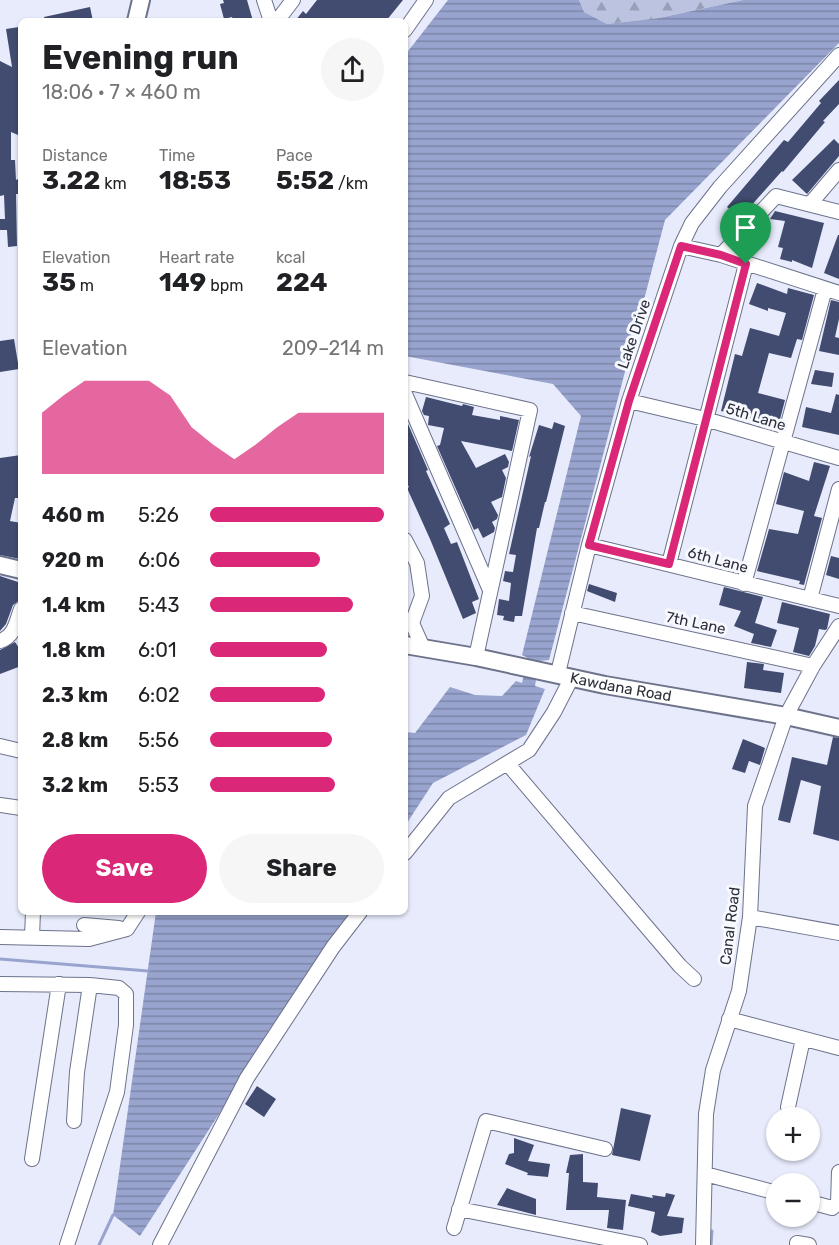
<!DOCTYPE html>
<html lang="en">
<head>
<meta charset="utf-8">
<style>
  :root { --surface:#fff; --page:#f6f6f6; --text:#202124; --muted:#757577; --accent:#db2777 }
  body { margin:0; font-family:Rubik,sans-serif; background:var(--page); color:var(--text); height:100vh; display:flex; flex-direction:column; font-size:22px; white-space:nowrap }
  * { box-sizing:border-box; margin:0 }
  p { font-size:20px; color:var(--muted) }
  .icon { flex:none; width:33px; height:33px; fill:none; stroke:currentColor; stroke-width:2; stroke-linecap:round; stroke-linejoin:round }
  .map { position:relative; flex:1; overflow:hidden }
  .drawer { position:absolute; left:18px; top:18px; width:390px; height:897px; display:flex; flex-direction:column; background:var(--surface); border-radius:9px; box-shadow:0 2px 4px #0004 }
  .drawer>* { flex:none }
  .buttons { position:absolute; left:766px; top:1107px; display:grid; gap:12px }
  .buttons a { display:grid; place-items:center; width:54px; height:54px; border-radius:50%; background:var(--surface); box-shadow:0 2px 4px #0004; font-size:30px }
  .pin { position:absolute; display:grid; place-items:center; width:51px; height:51px; color:#fff; margin:-62px -26px; border-radius:50% 50% 50% 0; rotate:-45deg; box-shadow:0 0 6px #0007 }
  .pin .icon { rotate:45deg }
  .round { display:grid; place-items:center; flex:none; width:63px; height:63px; border-radius:32px; background:var(--page) }
  .headline { display:flex; align-items:center; justify-content:space-between; height:102px; padding:0 24px }
  h1 { font-size:33px; font-weight:700; line-height:45px }
  .figures { display:grid; grid-template-columns:repeat(3,1fr); gap:9px; height:102px; padding:6px 24px }
  .figures div { display:grid; align-content:center }
  .figures b { font-size:26px; font-weight:700 }
  .figures small { font-size:16px; font-weight:400 }
  .figures p { font-size:16px }
  .chart { height:168px; padding:12px 24px }
  .chart p { display:flex; justify-content:space-between }
  .chart svg { width:100%; height:108px; margin-top:6px; fill:var(--accent); opacity:.7 }
  .button { display:flex; gap:12px; margin-top:auto; padding:12px 24px }
  .button a { flex:1; height:69px; border-radius:36px; background:var(--accent); color:#fff; font-size:24px; font-weight:700; line-height:69px; text-align:center }
  .button a+a { background:var(--page); color:var(--text) }
  ul { padding:0 24px; list-style:none; font-size:20px }
  li { display:grid; grid-template-columns:96px 72px 1fr; align-items:center; height:45px }
  li i { height:15px; border-radius:8px; background:var(--accent) }
  .map>svg:first-child { display:block }
</style>
</head>
<body>
<div class="map">
<svg width="839" height="1245" viewBox="0 0 839 1245">
  <defs>
    <pattern id="forest-firs" width="22" height="20" patternUnits="userSpaceOnUse" patternTransform="scale(1.5)"><rect width="22" height="20" fill="#bbc3e1"/><path d="M5 1l3.5 6h-7zM16 11l3.5 6h-7z" fill="#989fb7"/></pattern>
    <pattern id="water-rules" width="6" height="5" patternUnits="userSpaceOnUse" patternTransform="scale(1.5)"><rect width="6" height="5" fill="#98a4ce"/><path d="M0 2.5h6" fill="none" stroke="#7c86a8"/></pattern>
  </defs>
  <rect width="100%" height="100%" fill="#e7ebfc"/>
  <path fill="url(#forest-firs)" d="M579 0H743L659 18 607 24 584 12Z"/>
  <path fill="url(#water-rules)" d="M448 0H579L584 12 607 24 659 18 743 0H839V43L665 220 549 660 539 661 535 686 545 689 526 735 433 783 405 826V732L415 733 450 687 475 695 502 696 516 681 522 683 528 658 522 655 581 416 553 384 405 356V55Z
    M156 912H350L140 1236 113 1215Z"/>
  <g fill="none" stroke-linecap="round" stroke-linejoin="round">
    <path stroke="#98a4ce" stroke-width="3" d="M0 959 148 971
      M99 1245 113 1215
      M711 1245 712 1231"/>
  </g>
  <path fill="#424c70" d="M223 0H247L253 21H233L232 17 224 19 220 4 224 3Z
    M317 0H403L386 21H295L303 11 306 14Z
    M90 7 93 21H45L44 17Z
    M19 27 21 38V128L18 135 11 132V160H15L16 180 18 179 19 194H16L17 246 8 247 7 230H0V219H5L4 195 0 196V61L12 67 6 29Z
    M839 80V104L823 121 825 122 783 172 782 171 740 218 727 207 784 140 788 142 821 103 819 101Z
    M834 139 839 144V156L807 194 792 180Z
    M775 211 824 223 812 268 792 260V262L780 259 783 248 778 247 785 221 770 219Z
    M838 235H839V279L824 273Z
    M757 283 787 294 788 288 814 295 802 340 797 339 791 358 769 353 758 393 785 400 778 427 763 423V422L721 411 735 354 742 356 750 328 779 336 786 313 768 308V311L749 304Z
    M831 300 839 302V319L835 337 839 338V355L819 351Z
    M14 339 19 369 0 372V341Z
    M815 370 834 373 832 387 811 384Z
    M836 394 839 395V435L802 427 806 407 831 413Z
    M426 397 462 406 463 404 474 407 472 415 500 420V416L519 420 512 451 461 441 476 468 505 454 509 462 508 467 502 470 506 478 502 497 491 502 498 515 497 519 492 522 495 528 494 532 483 538 478 528 474 530 437 446 440 445 444 428 428 425 429 416 424 415 422 411Z
    M405 417 428 470 426 471 450 524 444 528 451 544 457 542 479 599 472 602 476 613 463 619 430 539 407 488 409 487 405 480Z
    M554 422 565 426 546 502H545L539 528H537L522 616H515L514 622 503 620 504 616 497 615 499 599 509 601 511 583 503 581 505 571 513 572 516 555 509 554 531 456 529 457 539 425 552 429Z
    M21 455V498H15L10 521 21 523 20 559 0 555V458Z
    M814 462 830 466 814 516 822 518 804 585 799 584 800 581 757 571 769 529 798 534 804 511 776 504 784 472 809 481Z
    M831 556 839 558V579L826 575Z
    M0 576 21 583 20 600 13 605 6 624 0 631Z
    M589 584 617 593 615 602 587 591Z
    M724 587 763 597 755 623 777 630 771 647 751 643 754 634 734 626 741 611 719 605Z
    M782 602 830 614 827 629 825 630 819 629 815 646 809 656 793 652 799 628 777 623Z
    M15 642 21 651V666L0 674V650Z
    M747 662 764 664 763 670 784 673 781 693 744 688Z
    M833 737 839 738V841L813 834 821 786 801 780 790 823 778 820 792 757 827 765Z
    M743 739 765 748 760 765 749 761 745 773 732 769Z
    M257 1086 276 1099 264 1117 245 1104Z
    M621 1108 651 1115 640 1161 612 1155Z
    M514 1138 534 1145 528 1161 550 1164 548 1177 527 1175 528 1173 505 1164 509 1154 514 1153Z
    M583 1154V1182L598 1183 597 1197 626 1200 623 1230 607 1228 609 1210H566L569 1173H566L570 1155Z
    M507 1188 536 1199V1215L497 1205Z
    M666 1193 675 1195 667 1216 684 1218 682 1233 660 1236 651 1232 655 1212 628 1206 631 1194 653 1198 652 1195 665 1197Z"/>
  <g fill="none" stroke-linecap="round" stroke-linejoin="round">
    <g stroke="#6c738b" stroke-width="16">
      <path id="minor" d="M264 0 271 21
        M277 21 293 0
        M405 30 426 0
        M810 204 839 170
        M681 246 721 255 839 293
        M721 255 776 196 839 212
        M405 382 530 410 476 657
        M405 394 490 590
        M629 401 705 419 839 458
        M405 540 417 563 422 596 412 623 423 648
        M589 545 839 606
        M669 564 746 264
        M744 584 825 289
        M810 599 839 489
        M572 613 813 666
        M0 641C15 636 16 622 21 609
        M558 673 589 545 629 401 681 246 692 223 720 187 839 55
        M0 746 21 751
        M507 763 680 966 694 979
        M0 805 21 808
        M405 853 449 798 529 750 554 712 572 677
        M750 917 839 933
        M84 925 119 928
        M0 937 89 939 127 929 138 912
        M32 937 33 912
        M0 984 90 985 119 988 126 994V1025L117 1092 67 1245
        M729 1019 839 1048
        M788 1107 803 1039
        M74 1121 77 1072 90 985
        M32 1159 59 984
        M705 1174 777 1193
        M810 1202 832 1208 838 1203 839 1172
        M459 1209 640 1245
        M454 1228 486 1121 605 1149
        M797 1243 809 1245
        M160 1245 247 1078 333 947 360 912
        M703 1245 706 1114 713 1070 739 991 750 917 755 806 786 716 813 666 839 626"/>
    </g>
    <g stroke="#6c738b" stroke-width="20">
      <g id="major">
        <path d="M136 21 141 0"/>
        <path d="M0 565 21 570"/>
        <path id="s1" d="M405 645 476 657 605 685 786 716 839 728"/>
      </g>
    </g>
    <use href="#minor" stroke="#fff" stroke-width="14"/>
    <use href="#major" stroke="#fff" stroke-width="16"/>
  </g>
  <g fill="none" stroke-linecap="round" stroke-linejoin="round">
    <g stroke="#fff" stroke-width="12">
      <path id="route" d="M681 246 721 255 746 264 669 564 589 545 629 401Z"/>
    </g>
    <use href="#route" stroke="#db2777" stroke-width="8"/>
  </g>
  <g text-anchor="middle" dominant-baseline="central" stroke-width="6" stroke-linejoin="round" paint-order="stroke">
    <g font-size="15" fill="#2c2f39" stroke="#f7f9ff">
      <text transform="translate(634 334) rotate(-71)">Lake Drive</text>
      <text transform="translate(756 417) rotate(17)">5th Lane</text>
      <text transform="translate(718 560) rotate(15)">6th Lane</text>
      <text transform="translate(696 623) rotate(12)">7th Lane</text>
      <text stroke="none"><textPath href="#s1" startOffset="220">Kawdana Road</textPath></text>
      <text transform="translate(730 926) rotate(-83)">Canal Road</text>
    </g>
  </g>
</svg>
<div class="buttons">
<a>+</a>
<a>−</a>
</div>
<div class="pin" style="left:746px;top:264px;background:#1e9e55"><svg class="icon" aria-label="arrive" viewBox="0 0 24 24"><path d="M6 21V4h12l-3 4 3 4H6"/></svg></div>
<section class="drawer">
<div class="headline"><div><h1>Evening run</h1><p>18:06 · 7 × 460 m</p></div><a class="round"><svg class="icon" aria-label="share" viewBox="0 0 24 24"><path d="M12 15V3M7 8l5-5 5 5M5 13v7h14v-7"/></svg></a></div>
<div class="figures">
<div><p>Distance</p><b>3.22<small> km</small></b></div>
<div><p>Time</p><b>18:53</b></div>
<div><p>Pace</p><b>5:52<small> /km</small></b></div>
</div>
<div class="figures">
<div><p>Elevation</p><b>35<small> m</small></b></div>
<div><p>Heart rate</p><b>149<small> bpm</small></b></div>
<div><p>kcal</p><b>224</b></div>
</div>
<div class="chart"><p><span>Elevation</span>209–214 m</p>
<svg viewBox="0 0 160 44" preserveAspectRatio="none"><path d="M0 44V19L10 12L20 6L30 6L40 6L50 6L60 12L70 25L80 32L90 38L100 32L110 25L120 19L130 19L140 19L150 19L160 19V44z"/></svg>
</div>
<ul>
<li><b>460 m</b>5:26<i style="width:100%"></i></li>
<li><b>920 m</b>6:06<i style="width:63%"></i></li>
<li><b>1.4 km</b>5:43<i style="width:82%"></i></li>
<li><b>1.8 km</b>6:01<i style="width:67%"></i></li>
<li><b>2.3 km</b>6:02<i style="width:66%"></i></li>
<li><b>2.8 km</b>5:56<i style="width:70%"></i></li>
<li><b>3.2 km</b>5:53<i style="width:72%"></i></li>
</ul>
<div class="button"><a>Save</a><a>Share</a></div>
</section>
</div>
</body>
</html>
